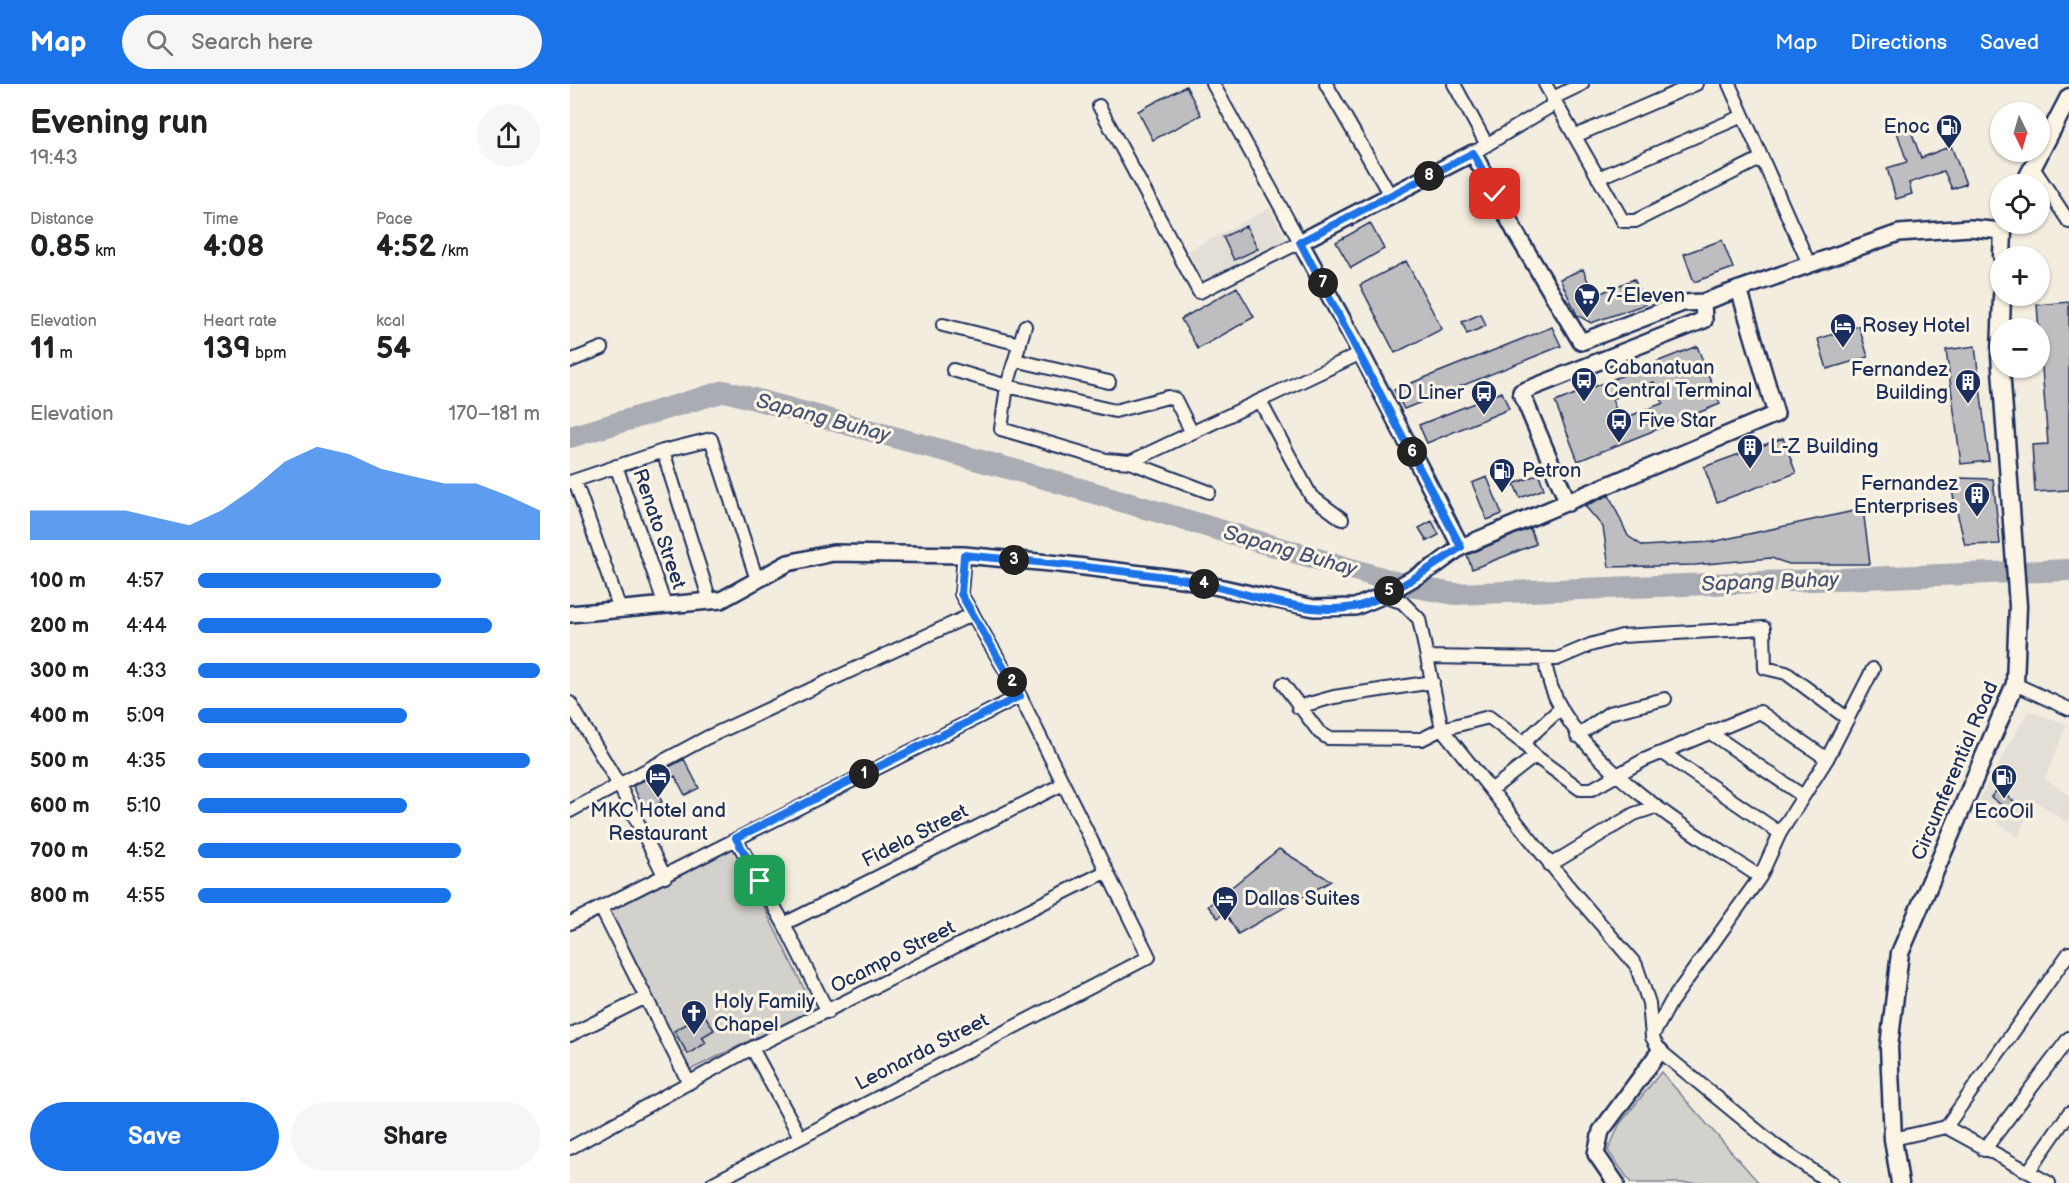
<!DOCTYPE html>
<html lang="en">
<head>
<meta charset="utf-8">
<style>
  :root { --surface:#fff; --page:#f6f6f6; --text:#202124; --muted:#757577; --accent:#1a73e8 }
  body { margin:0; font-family:"Balsamiq Sans",sans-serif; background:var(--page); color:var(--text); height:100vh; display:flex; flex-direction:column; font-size:22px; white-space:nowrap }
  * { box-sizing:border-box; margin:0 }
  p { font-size:20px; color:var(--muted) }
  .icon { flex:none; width:33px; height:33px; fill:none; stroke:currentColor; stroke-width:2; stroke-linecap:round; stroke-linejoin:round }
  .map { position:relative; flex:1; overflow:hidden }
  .details { display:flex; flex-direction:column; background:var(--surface); width:570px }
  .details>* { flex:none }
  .needle { width:39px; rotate:175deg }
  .tools { position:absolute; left:1420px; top:18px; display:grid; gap:12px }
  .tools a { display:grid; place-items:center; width:60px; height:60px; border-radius:50%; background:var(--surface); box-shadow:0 2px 4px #0004; font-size:30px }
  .pin { position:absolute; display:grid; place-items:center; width:51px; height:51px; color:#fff; margin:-26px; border-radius:12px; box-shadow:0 3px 9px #0006 }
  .km { position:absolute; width:30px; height:30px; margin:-15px; border-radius:50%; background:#222; color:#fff; font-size:16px; line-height:30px; text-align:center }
  .round { display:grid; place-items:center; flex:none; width:63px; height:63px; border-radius:32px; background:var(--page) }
  .headline { display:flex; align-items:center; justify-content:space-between; height:102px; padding:0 30px }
  h1 { font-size:33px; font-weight:700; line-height:45px }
  .figures { display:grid; grid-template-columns:repeat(3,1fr); gap:9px; height:102px; padding:6px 30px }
  .figures div { display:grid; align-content:center }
  .figures b { font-size:30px; font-weight:700 }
  .figures small { font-size:16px; font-weight:400 }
  .figures p { font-size:16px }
  .chart { height:168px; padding:12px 30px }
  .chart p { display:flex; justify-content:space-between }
  .chart svg { width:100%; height:108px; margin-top:6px; fill:var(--accent); opacity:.7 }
  .action { display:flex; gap:12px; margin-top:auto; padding:12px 30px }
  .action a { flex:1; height:69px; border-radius:36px; background:var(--accent); color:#fff; font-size:24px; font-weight:700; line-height:69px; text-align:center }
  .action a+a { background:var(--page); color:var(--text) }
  ul { padding:0 30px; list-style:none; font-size:20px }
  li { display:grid; grid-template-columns:96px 72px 1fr; align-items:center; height:45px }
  li i { height:15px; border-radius:8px; background:var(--accent) }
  header { display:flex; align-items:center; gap:36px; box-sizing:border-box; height:84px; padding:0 30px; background:var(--accent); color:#fff }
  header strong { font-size:28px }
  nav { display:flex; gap:33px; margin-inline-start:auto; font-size:21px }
  .search { width:420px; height:54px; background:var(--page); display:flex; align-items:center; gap:15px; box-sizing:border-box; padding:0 21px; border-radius:33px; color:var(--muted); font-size:22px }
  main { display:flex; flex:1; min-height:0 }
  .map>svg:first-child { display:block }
</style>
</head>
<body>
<header>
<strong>Map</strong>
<div class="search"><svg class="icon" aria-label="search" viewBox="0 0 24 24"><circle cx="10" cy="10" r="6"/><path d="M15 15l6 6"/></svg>Search here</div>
<nav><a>Map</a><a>Directions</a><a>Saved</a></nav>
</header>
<main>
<section class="details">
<div class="headline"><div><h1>Evening run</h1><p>19:43</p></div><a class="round"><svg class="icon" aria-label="share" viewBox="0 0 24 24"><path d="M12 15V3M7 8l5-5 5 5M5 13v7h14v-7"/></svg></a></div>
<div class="figures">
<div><p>Distance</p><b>0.85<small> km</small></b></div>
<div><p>Time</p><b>4:08</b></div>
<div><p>Pace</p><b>4:52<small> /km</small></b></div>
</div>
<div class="figures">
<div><p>Elevation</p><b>11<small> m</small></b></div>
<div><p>Heart rate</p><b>139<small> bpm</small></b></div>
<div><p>kcal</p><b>54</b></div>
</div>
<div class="chart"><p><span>Elevation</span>170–181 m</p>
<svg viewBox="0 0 160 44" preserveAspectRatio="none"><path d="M0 44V32L10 32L20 32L30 32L40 35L50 38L60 32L70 23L80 12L90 6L100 9L110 15L120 18L130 21L140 21L150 26L160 32V44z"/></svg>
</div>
<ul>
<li><b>100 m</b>4:57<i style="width:71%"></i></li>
<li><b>200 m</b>4:44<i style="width:86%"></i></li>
<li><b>300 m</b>4:33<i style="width:100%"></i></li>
<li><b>400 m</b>5:09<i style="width:61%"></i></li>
<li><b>500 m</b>4:35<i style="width:97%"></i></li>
<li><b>600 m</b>5:10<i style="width:61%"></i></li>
<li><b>700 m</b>4:52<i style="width:77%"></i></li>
<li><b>800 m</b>4:55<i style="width:74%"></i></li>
</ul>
<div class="action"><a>Save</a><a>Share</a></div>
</section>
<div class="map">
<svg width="1499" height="1099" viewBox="0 0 1499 1099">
  <rect width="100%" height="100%" fill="#f3ede0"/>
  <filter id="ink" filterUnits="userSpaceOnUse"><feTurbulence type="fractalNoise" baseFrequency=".0167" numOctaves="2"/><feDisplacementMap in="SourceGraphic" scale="12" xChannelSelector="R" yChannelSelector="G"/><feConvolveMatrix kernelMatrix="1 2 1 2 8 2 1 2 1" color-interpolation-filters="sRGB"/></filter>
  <g filter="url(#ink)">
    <path fill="#e3dfd6" d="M700 124 717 156 634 198 618 167Z
      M1458 627 1497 640 1475 695 1499 710V740L1464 716 1448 753 1405 723Z"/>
    <path fill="#d3d1cc" stroke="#778095" stroke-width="1.5" d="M165 764 244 925 120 986 38 828Z
      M1091 988 1189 1099H1061L1038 1067 1049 1041Z"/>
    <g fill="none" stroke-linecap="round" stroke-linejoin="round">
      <path stroke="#a9acb3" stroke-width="22" d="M0 353 155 307 470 393 839 502 885 510 1499 486"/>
    </g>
    <path fill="#bebec0" stroke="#1b2f5e" stroke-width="1.5" fill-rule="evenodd" d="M616 2 631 31 583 56 568 27Z
      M1340 44 1351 74 1381 62 1396 100 1382 105 1374 87 1339 99 1342 110 1326 115 1317 84 1337 78 1327 48Z
      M800 139 814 165 781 184 766 158Z
      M676 142 688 165 664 176 653 153Z
      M1152 156 1163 184 1124 198 1114 170Z
      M836 177 872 245 825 269 790 201Z
      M1013 185 1024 212 1064 195 1076 220 1021 239 1007 231 990 195Z
      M667 203 684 233 628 265 611 235Z
      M1499 218V406L1465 408 1462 361 1478 360 1467 221Z
      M911 230 916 242 897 250 892 238Z
      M1289 242 1298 273 1257 285 1248 255Z
      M982 243 991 262 834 325 824 306Z
      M1127 262 1150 320 1008 377 985 318ZM1084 298 1093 319 1050 336 1042 315Z
      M1405 262 1419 377 1391 380 1376 266Z
      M932 308 939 325 857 359 849 341Z
      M1213 354 1226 389 1147 418 1134 383Z
      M969 390 974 405 950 414 944 400Z
      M917 393 932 430 917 436 902 399Z
      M1388 394 1423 395 1430 460 1395 461 1382 407Z
      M1039 411 1058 452 1073 462 1142 458 1293 425 1300 480H1219L1201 474 1125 481 1039 483 1033 443 1015 422Z
      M862 437 869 451 857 457 849 444Z
      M960 444 966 460 902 485 897 471Z
      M114 675 129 704 115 711 105 692 84 702 92 718 75 727 63 702Z
      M1428 705 1446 719 1439 727 1421 713Z
      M709 765 761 797 668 850 655 828 648 834 638 822Z
      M134 930 144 946 132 953 136 959 118 970 104 947Z"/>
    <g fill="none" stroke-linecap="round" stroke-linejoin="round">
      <g stroke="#1b2f5e" stroke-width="16">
        <path id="minor" d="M756 0 820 111
          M884 0 917 61
          M975 0 1053 137H1065L1192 74
          M1159 0 1239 180
          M529 22 629 208 730 158 643 0
          M1005 52 1126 0
          M903 69 981 22 983 14 1012 0
          M1462 82 1499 138
          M1028 94 1173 32
          M373 241 450 260
          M455 242 437 302 431 345 536 376 560 378 791 269
          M445 276 539 298
          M0 277 32 264
          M383 286 437 302 545 327 598 313 605 315 622 349
          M690 317 741 412 772 435
          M93 367 140 517
          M560 378 639 408
          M46 382 95 521
          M5 397 50 525
          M0 398 93 367 141 355 187 496
          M812 512 832 518 849 535 872 645 998 802 1066 881 1079 919 1082 953 1090 967 1206 1062 1261 1099
          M858 573 987 575 1020 561 1052 552 1194 544 1195 584 1216 589 1278 635
          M975 575C983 668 1119 745 1190 793
          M713 600 749 648 758 654 852 655 872 645 919 633 953 659 965 672 1010 705H1022L1074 676 1190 628 1257 675
          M1445 600 1499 625
          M0 619 49 701 95 793
          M728 623 764 613 863 598
          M1139 648 1233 712
          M1007 652 1039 629 1095 615
          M953 659 990 625
          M1093 669 1210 749
          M921 706 965 672
          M0 727 136 654 403 530
          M166 755 214 840 258 928
          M980 781 1064 730 1085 723
          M31 824 119 999
          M0 839 450 612
          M214 840 493 700
          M0 951 74 914
          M1082 953 1101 918 1190 793 1210 749 1257 675 1303 585
          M182 964 230 1053
          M1376 1043 1479 1099
          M1323 1055 1376 1043 1499 869
          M0 1064 182 964 537 787
          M1414 1066 1499 954
          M1458 1088 1499 1029
          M143 1099 579 873 450 612 391 510 394 471"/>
      </g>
      <g stroke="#1b2f5e" stroke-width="20">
        <path id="tertiary" d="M998 419 951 308 1134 236 1133 218 1329 149 1400 144 1433 147
          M891 463 791 269 730 158 903 69 947 151 1011 258 1113 219 1133 218
          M0 530 151 516 218 479 263 469 394 471 490 480 612 495 744 524 785 523 812 512 865 482 891 463 1206 330 1169 205
          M1046 1099 1026 1070 1031 1047 1090 967"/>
      </g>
      <g stroke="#1b2f5e" stroke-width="21">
        <path id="secondary" d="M1454 100 1499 13
          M1432 172 1433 147 1436 140
          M1330 1099 1323 1055 1319 963 1330 869 1445 600 1448 522 1430 271 1432 212"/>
      </g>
      <use href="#minor" stroke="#fcf5e5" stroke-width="12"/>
      <use href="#tertiary" stroke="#fcf5e5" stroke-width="15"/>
      <use href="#secondary" stroke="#fcf5e5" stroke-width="16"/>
    </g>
  </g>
  <g fill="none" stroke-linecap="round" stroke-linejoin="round" filter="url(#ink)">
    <g stroke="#fff" stroke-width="12">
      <path id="route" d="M190 797 166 754 450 612 391 510 394 471C466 478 538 484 610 495 664 503 730 533 784 523 810 519 868 479 891 463L730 158 903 69 925 110"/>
    </g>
    <use href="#route" stroke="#1a73e8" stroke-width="8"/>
  </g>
  <defs>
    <g id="fuel-pin" transform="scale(1.35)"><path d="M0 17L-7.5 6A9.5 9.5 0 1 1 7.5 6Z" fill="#1b2f5e" stroke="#fcf5e5"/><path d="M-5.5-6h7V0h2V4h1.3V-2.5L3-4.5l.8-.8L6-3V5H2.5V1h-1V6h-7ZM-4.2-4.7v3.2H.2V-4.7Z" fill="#fff"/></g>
    <g id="supermarket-pin" transform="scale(1.35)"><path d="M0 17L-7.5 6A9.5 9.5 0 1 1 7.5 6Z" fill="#1b2f5e" stroke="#fcf5e5"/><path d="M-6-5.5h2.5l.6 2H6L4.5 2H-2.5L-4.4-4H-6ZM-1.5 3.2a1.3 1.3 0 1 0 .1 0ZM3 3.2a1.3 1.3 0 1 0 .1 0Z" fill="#fff"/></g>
    <g id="hotel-pin" transform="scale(1.35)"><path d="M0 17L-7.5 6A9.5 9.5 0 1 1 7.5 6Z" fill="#1b2f5e" stroke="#fcf5e5"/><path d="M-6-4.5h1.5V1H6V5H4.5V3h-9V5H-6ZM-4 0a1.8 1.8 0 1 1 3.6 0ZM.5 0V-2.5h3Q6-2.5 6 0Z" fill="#fff"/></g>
    <g id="bus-pin" transform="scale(1.35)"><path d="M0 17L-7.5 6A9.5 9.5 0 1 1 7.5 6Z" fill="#1b2f5e" stroke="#fcf5e5"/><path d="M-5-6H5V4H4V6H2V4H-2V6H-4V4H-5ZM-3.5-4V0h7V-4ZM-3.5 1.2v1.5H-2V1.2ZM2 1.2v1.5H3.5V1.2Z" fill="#fff"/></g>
    <g id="building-pin" transform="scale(1.35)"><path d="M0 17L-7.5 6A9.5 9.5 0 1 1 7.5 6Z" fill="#1b2f5e" stroke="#fcf5e5"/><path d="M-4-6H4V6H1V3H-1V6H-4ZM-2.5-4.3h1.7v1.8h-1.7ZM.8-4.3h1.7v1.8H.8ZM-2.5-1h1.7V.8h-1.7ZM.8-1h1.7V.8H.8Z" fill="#fff"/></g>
    <g id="church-pin" transform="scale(1.35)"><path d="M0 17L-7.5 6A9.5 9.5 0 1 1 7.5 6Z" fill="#1b2f5e" stroke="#fcf5e5"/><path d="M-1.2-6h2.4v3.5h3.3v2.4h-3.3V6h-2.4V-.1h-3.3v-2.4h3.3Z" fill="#fff"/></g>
  </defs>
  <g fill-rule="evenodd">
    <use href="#fuel-pin" x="1379" y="43"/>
    <use href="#supermarket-pin" x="1017" y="212"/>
    <use href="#hotel-pin" x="1273" y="242"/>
    <use href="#bus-pin" x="1014" y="296"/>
    <use href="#building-pin" x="1398" y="298"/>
    <use href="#bus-pin" x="914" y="309"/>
    <use href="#bus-pin" x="1049" y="337"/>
    <use href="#building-pin" x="1180" y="363"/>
    <use href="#fuel-pin" x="932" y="387"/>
    <use href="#building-pin" x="1407" y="411"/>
    <use href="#hotel-pin" x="88" y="692"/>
    <use href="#fuel-pin" x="1434" y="693"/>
    <use href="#hotel-pin" x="655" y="815"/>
    <use href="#church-pin" x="124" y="929"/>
  </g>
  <g text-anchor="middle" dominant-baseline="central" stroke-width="6" stroke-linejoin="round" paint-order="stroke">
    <g font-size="20" fill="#1b2f5e" stroke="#fcf5e5" text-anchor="start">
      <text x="1360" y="43" text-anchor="end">Enoc</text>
      <text x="1036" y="212">7-Eleven</text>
      <text x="1292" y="242">Rosey Hotel</text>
      <text x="1034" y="284">Cabanatuan<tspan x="1034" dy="23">Central Terminal</tspan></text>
      <text x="1378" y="286" text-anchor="end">Fernandez<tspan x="1378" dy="23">Building</tspan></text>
      <text x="894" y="309" text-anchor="end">D Liner</text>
      <text x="1068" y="337">Five Star</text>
      <text x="1200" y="363">L-Z Building</text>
      <text x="952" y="387">Petron</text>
      <text x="1388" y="400" text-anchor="end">Fernandez<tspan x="1388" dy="23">Enterprises</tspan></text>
      <text x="88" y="727" text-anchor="middle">MKC Hotel and<tspan x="88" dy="23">Restaurant</tspan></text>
      <text x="1434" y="728" text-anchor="middle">EcoOil</text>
      <text x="674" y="815">Dallas Suites</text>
      <text x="144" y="918">Holy Family<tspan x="144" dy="23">Chapel</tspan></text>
    </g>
    <g font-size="20" fill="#1b2f5e" stroke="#fcf5e5">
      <text transform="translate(89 445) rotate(71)">Renato Street</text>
      <text transform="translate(1385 687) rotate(-67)">Circumferential Road</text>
      <text transform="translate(345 752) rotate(-27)">Fidela Street</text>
      <text transform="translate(323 873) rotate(-27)">Ocampo Street</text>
      <text transform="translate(352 968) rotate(-27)">Leonarda Street</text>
    </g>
    <g font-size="21" font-style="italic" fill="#465478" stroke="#fcf5e5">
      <text transform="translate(253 334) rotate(15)">Sapang Buhay</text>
      <text transform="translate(720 467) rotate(16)">Sapang Buhay</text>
      <text transform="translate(1200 498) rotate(-2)">Sapang Buhay</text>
    </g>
  </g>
</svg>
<div class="tools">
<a><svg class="needle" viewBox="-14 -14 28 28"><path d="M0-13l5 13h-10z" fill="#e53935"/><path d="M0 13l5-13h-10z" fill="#757577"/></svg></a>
<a><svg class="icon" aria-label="locate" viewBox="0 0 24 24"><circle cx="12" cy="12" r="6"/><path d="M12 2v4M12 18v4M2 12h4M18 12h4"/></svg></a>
<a>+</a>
<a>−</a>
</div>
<div class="pin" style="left:190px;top:797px;background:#1e9e55"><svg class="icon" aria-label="arrive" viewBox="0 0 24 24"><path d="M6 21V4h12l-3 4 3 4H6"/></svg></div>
<div class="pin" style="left:925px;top:110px;background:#d93025"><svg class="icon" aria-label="check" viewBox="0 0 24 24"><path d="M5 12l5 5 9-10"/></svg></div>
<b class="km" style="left:294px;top:690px">1</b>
<b class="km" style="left:442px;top:598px">2</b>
<b class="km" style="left:444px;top:476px">3</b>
<b class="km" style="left:634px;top:500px">4</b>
<b class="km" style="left:819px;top:507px">5</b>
<b class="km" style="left:842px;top:368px">6</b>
<b class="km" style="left:753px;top:199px">7</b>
<b class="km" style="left:859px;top:92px">8</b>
</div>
</main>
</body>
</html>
